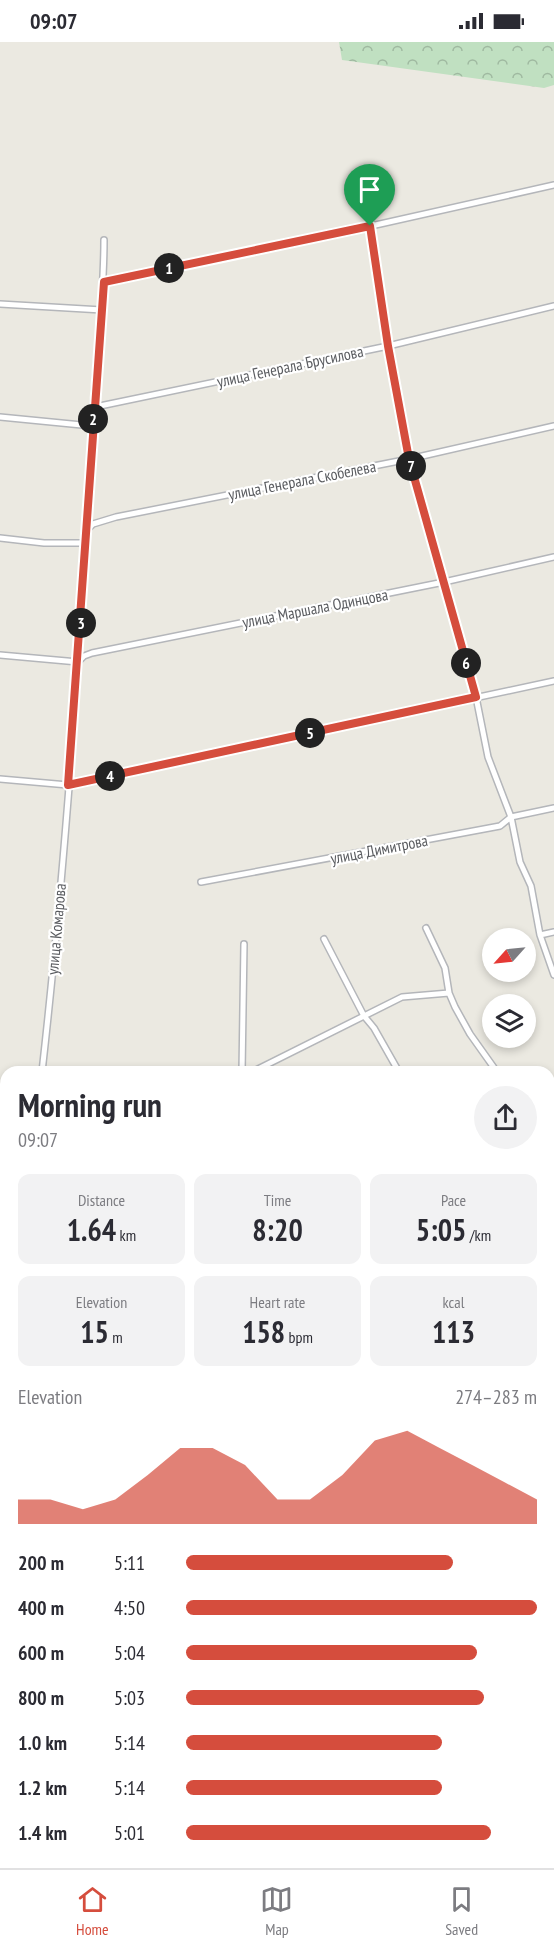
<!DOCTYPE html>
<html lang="en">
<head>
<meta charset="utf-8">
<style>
  :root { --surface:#fff; --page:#f2f2f3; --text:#2b2b33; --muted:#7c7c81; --line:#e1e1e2; --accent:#d54d3d }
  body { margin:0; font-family:"PT Sans Narrow",sans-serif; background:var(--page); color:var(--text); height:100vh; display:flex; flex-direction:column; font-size:22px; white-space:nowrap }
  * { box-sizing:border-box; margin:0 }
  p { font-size:20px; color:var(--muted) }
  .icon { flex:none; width:33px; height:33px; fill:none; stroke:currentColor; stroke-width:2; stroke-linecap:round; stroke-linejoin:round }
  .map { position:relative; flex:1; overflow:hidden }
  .panel { position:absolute; left:0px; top:1024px; width:555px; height:802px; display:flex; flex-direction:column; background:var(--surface); border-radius:18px 18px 0 0; box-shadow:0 3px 9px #0003 }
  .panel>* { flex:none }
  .needle { width:39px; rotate:243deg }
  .tools { position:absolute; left:482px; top:886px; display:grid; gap:12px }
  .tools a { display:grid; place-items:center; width:54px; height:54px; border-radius:50%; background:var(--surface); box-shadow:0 3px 9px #0003; font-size:30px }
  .pin { position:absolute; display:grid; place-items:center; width:51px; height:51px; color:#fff; margin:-62px -26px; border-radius:50% 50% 50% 0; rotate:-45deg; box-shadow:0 0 6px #0007 }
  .pin .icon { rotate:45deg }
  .km { position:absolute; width:30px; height:30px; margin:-15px; border-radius:50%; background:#222; color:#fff; font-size:16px; line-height:30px; text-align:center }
  .round { display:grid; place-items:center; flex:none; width:63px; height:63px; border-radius:32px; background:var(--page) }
  .head { display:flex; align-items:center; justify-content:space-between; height:102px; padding:0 18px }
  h1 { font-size:33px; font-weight:800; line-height:45px }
  .stats { display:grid; grid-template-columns:repeat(3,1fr); gap:9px; height:102px; padding:6px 18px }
  .stats div { display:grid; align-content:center; border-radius:12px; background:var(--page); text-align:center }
  .stats b { font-size:30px; font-weight:800 }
  .stats small { font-size:16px; font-weight:400 }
  .stats p { font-size:16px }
  .chart { height:168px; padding:12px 18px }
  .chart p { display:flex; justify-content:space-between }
  .chart svg { width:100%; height:108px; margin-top:6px; fill:var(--accent); opacity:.7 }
  ul { padding:0 18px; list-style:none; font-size:20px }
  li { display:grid; grid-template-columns:96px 72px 1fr; align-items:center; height:45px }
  li i { height:15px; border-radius:8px; background:var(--accent) }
  .status { display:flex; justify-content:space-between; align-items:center; height:42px; padding:0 30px; background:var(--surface); direction:ltr }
  .status svg { height:16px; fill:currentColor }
  .dock { display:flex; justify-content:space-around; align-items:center; height:84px; border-top:2px solid var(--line); background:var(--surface); font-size:16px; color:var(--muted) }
  .dock a { display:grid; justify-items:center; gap:3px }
  .dock .current { color:var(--accent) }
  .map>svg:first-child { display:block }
</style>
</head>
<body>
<div class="status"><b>09:07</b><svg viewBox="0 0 49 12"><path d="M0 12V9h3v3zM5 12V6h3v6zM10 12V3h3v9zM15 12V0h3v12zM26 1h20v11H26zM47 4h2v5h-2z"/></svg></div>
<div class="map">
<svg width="554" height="1826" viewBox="0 0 554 1826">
  <defs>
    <pattern id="industrial-grid" width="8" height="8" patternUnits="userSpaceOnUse" patternTransform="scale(1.5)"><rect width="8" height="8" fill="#dddbd6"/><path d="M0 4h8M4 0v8" fill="none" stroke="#b6b5b1"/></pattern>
    <pattern id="grass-tufts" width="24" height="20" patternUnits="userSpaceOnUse" patternTransform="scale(1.5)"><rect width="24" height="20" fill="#c0e0c1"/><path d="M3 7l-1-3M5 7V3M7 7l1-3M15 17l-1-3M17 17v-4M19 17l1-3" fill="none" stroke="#9fb9a0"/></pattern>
    <pattern id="forest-crowns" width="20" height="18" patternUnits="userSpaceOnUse" patternTransform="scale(1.5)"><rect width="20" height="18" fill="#c0e0c1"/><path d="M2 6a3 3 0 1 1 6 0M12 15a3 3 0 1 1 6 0" fill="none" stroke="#9fb9a0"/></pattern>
    <pattern id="cemetery-stones" width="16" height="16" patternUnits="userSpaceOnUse" patternTransform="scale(1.5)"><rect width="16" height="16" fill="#c0e0c1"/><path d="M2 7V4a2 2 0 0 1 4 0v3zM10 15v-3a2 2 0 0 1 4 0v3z" fill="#9fb9a0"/></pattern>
  </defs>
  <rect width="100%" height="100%" fill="#ebe9e1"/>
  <path fill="url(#industrial-grid)" d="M0 1140 6 1141V1191L0 1189Z"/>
  <path fill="url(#grass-tufts)" d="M0 1679 6 1681V1821H549L554 1812V1826H0Z"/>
  <path fill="url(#forest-crowns)" d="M339 0H554V43L544 46 342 18Z
    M0 1610 6 1611V1681L0 1679Z
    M0 1687 6 1688V1787L0 1791Z
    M549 1779 554 1781V1826H380L379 1823 383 1821H549Z"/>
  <path fill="url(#cemetery-stones)" d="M554 1712V1747L549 1744V1718Z"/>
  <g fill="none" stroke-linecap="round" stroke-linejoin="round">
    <g stroke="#b4b6ba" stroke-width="8">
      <path id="minor" d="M370 184 388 304 409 417 476 655 488 715 511 775 520 820 531 844 540 893 554 933
        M104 240 380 182 554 143
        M0 262 102 268
        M95 365 388 304 554 264
        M0 375 92 384
        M87 488 93 482 116 475 409 417 554 384
        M0 496 44 501H87
        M0 613 78 620 84 614 92 611 444 540 554 515
        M0 737 68 743 554 639
        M201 840 500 784 511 775 554 766
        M426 886 445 926 449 951 455 965 470 992 497 1030
        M540 893 554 890
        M324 897 364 974 374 986 399 1030
        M42 1030C66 817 81 602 92 388 95 324 104 261 104 198
        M242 1030 244 902
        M252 1030 402 955 449 951
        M549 1130 552 1136 549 1371
        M0 1197 6 1198
        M549 1414 554 1415
        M0 1536 6 1534
        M549 1611 554 1613"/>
    </g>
    <g stroke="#b4b6ba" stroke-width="9">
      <path id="tertiary" d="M0 1378H6"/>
    </g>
    <use href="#minor" stroke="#fff" stroke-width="5"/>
    <use href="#tertiary" stroke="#fff" stroke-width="7"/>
  </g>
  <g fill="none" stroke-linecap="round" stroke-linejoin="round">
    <g stroke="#fff" stroke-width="12">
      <path id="route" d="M370 184 388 304 409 417 476 655 68 743C81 575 91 407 104 240Z"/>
    </g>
    <use href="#route" stroke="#d54d3d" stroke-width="8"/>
  </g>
  <g text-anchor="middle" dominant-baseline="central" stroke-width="4.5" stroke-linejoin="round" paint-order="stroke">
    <g font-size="16" fill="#5a5c60" stroke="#fff">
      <text transform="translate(290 324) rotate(-12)">улица Генерала Брусилова</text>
      <text transform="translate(302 438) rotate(-11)">улица Генерала Скобелева</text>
      <text transform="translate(315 566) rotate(-11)">улица Маршала Одинцова</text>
      <text transform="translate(379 807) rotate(-11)">улица Димитрова</text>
      <text transform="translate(56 887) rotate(-85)">улица Комарова</text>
    </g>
  </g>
</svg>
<div class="tools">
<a><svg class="needle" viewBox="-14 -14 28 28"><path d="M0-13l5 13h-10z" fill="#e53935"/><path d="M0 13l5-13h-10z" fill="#7c7c81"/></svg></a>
<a><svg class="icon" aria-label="layers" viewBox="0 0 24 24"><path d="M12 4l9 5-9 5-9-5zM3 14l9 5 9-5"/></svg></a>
</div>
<div class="pin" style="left:370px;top:184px;background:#1e9e55"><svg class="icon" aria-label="arrive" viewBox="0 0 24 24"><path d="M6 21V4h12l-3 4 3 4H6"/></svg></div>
<b class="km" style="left:169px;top:226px">1</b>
<b class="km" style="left:93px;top:377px">2</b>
<b class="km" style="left:81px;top:581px">3</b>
<b class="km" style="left:110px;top:734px">4</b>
<b class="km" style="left:310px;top:691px">5</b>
<b class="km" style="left:466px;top:621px">6</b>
<b class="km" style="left:411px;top:424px">7</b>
<section class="panel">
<div class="head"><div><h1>Morning run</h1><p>09:07</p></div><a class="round"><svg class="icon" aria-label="share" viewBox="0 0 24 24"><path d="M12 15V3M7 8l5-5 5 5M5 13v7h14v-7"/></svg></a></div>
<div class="stats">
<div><p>Distance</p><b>1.64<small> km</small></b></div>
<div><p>Time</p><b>8:20</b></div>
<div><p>Pace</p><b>5:05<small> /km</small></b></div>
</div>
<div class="stats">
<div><p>Elevation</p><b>15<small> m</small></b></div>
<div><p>Heart rate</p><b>158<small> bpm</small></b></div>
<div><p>kcal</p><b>113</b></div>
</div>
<div class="chart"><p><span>Elevation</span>274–283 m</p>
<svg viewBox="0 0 160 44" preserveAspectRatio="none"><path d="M0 44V34L10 34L20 38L30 34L40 24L50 13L60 13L70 20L80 34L90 34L100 24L110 10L120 6L130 13L140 20L150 27L160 34V44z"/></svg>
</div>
<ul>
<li><b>200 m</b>5:11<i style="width:76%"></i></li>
<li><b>400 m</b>4:50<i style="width:100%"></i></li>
<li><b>600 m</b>5:04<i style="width:83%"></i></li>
<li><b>800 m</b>5:03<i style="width:85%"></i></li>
<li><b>1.0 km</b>5:14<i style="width:73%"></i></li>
<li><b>1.2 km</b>5:14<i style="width:73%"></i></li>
<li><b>1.4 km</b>5:01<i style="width:87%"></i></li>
</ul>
</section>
</div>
<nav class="dock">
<a class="current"><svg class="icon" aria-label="home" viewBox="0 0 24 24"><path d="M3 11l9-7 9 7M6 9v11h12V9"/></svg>Home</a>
<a><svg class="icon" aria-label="map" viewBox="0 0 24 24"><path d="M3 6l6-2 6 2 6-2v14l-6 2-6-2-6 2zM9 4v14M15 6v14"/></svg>Map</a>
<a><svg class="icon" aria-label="saved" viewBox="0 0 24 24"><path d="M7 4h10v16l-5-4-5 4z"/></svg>Saved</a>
</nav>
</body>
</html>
